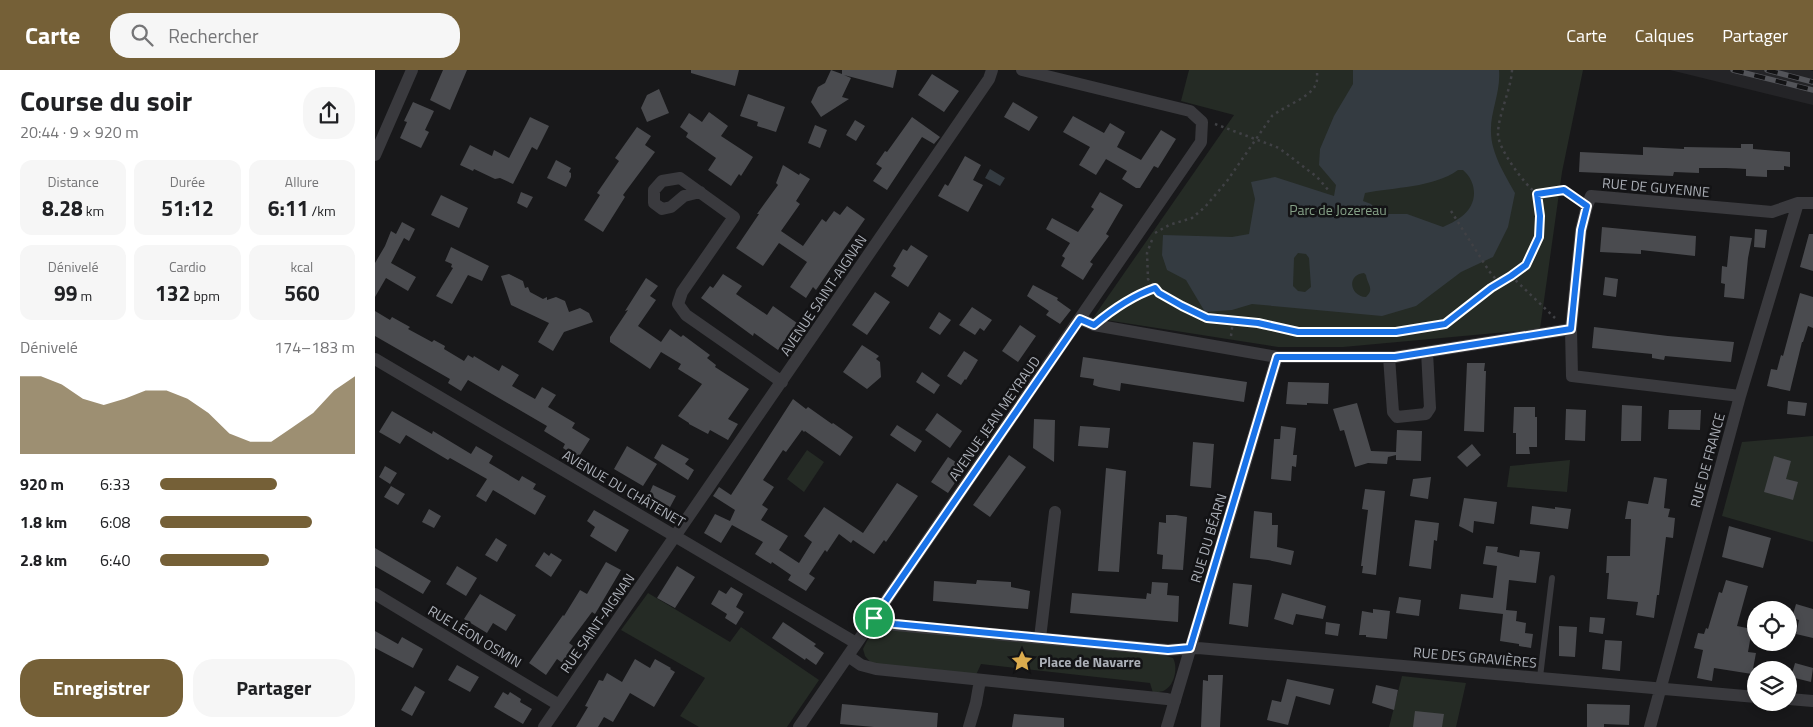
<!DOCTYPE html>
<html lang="fr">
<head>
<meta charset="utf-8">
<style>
  :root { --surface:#fff; --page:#f6f6f6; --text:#202124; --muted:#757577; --accent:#756037 }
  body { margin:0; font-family:"Titillium Web",sans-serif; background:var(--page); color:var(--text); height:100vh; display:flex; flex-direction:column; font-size:19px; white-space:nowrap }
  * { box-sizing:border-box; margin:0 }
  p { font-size:16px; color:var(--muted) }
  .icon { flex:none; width:28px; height:28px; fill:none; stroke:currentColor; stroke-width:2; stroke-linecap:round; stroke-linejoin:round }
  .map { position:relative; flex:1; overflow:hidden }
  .side { display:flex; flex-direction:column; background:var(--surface); width:375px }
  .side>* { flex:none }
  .fabs { position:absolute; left:1372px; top:531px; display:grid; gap:10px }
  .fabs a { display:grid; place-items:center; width:50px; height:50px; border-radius:50%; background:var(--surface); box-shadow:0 2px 8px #0003; font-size:25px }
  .pin { position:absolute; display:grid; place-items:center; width:42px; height:42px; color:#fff; margin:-21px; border:2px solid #fff; border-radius:50%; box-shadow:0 1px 5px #0007 }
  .round { display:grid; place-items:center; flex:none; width:52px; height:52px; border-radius:20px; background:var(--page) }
  .headline { display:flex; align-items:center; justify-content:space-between; height:85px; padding:0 20px }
  h1 { font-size:28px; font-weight:700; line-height:38px }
  .stats { display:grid; grid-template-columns:repeat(3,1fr); gap:8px; height:85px; padding:5px 20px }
  .stats div { display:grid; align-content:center; border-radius:12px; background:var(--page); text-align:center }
  .stats b { font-size:21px; font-weight:700 }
  .stats small { font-size:14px; font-weight:400 }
  .stats p { font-size:14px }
  .chart { height:140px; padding:10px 20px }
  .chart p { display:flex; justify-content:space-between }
  .chart svg { width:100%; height:90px; margin-top:5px; fill:var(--accent); opacity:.7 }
  .action { display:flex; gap:10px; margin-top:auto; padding:10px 20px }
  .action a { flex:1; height:58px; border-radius:20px; background:var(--accent); color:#fff; font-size:20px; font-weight:700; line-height:58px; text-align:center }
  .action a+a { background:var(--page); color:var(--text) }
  ul { padding:0 20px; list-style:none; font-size:16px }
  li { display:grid; grid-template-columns:80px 60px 1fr; align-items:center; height:38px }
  li i { height:12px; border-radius:6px; background:var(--accent) }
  header { display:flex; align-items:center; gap:30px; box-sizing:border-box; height:70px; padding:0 25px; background:var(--accent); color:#fff }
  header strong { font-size:24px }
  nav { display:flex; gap:28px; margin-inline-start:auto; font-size:18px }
  .search { width:350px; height:45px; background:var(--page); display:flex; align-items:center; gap:12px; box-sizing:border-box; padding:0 18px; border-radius:20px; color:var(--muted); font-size:19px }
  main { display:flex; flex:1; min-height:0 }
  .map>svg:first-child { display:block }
</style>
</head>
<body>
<header>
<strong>Carte</strong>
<div class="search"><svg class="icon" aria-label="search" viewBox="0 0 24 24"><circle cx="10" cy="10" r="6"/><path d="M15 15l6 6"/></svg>Rechercher</div>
<nav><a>Carte</a><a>Calques</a><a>Partager</a></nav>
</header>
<main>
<section class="side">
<div class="headline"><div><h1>Course du soir</h1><p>20:44 · 9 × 920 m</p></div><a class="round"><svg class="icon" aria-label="share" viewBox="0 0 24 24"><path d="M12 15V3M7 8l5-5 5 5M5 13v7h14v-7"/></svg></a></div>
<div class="stats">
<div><p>Distance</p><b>8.28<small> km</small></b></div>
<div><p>Durée</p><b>51:12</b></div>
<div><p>Allure</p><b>6:11<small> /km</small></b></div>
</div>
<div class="stats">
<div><p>Dénivelé</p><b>99<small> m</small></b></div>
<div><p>Cardio</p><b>132<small> bpm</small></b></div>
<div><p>kcal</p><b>560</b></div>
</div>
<div class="chart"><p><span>Dénivelé</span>174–183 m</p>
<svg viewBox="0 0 160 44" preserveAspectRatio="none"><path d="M0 44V6L10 6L20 10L30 17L40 20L50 17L60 13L70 13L80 17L90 24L100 34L110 38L120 38L130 31L140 24L150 13L160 6V44z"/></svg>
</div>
<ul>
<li><b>920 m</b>6:33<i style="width:60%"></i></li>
<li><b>1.8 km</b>6:08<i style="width:78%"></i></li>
<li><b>2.8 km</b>6:40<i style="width:56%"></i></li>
</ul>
<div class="action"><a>Enregistrer</a><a>Partager</a></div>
</section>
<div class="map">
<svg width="1438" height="657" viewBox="0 0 1438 657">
  <rect width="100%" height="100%" fill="#18181a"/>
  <path fill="#242427" d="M1295 0H1435L1438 1V35Z"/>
  <path fill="#252b25" d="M814 0H1208L1187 102 1165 259 968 277H903L718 248 859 45 806 31Z
    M1438 366V472L1347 446 1367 372Z
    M432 380 449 392 429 422 412 409Z
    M1195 390 1192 422 1132 417 1135 396Z
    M273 523 355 572 366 557 444 610 412 657H324L305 646 330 608 246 560Z
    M505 558 781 583 798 588C803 597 800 614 790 620 787 622 781 622 778 623L775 613 606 594 601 605 497 594 490 586 488 579 496 563Z
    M1027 606 1091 613 1081 657H1014Z"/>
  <path fill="#343b41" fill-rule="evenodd" d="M978 0H1124C1126 22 1115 42 1116 62 1116 83 1130 105 1140 123L1133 157 1118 187 1086 202 1041 236 1007 246 877 234 857 240 830 242 811 210 792 200 787 185 788 165 857 167 874 164 880 129 876 112 900 107 959 126 961 115 944 95 945 79 959 46 978 14ZM1083 100H1088C1103 113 1103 135 1086 147 1081 151 1074 154 1068 157L1032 144H1005L996 134 988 131 990 123C1019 117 1058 118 1083 100ZM923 183 931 184 934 188 936 217 930 222 923 221 918 216 919 188ZM989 203 991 205C992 214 1000 219 991 227 975 226 971 205 989 203Z
    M615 99 630 108 625 116 610 108Z"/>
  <path fill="#4a4b4f" d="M68 0H92L75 40 55 30Z
    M316 0H364L360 16 316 3Z
    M456 0 467 4V0H522L518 18 469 5 476 8 467 27 474 29 446 47 436 32 443 17 450 13Z
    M557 4 584 21 569 42 543 25Z
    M284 19 294 43 272 52 266 38 272 25Z
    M373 24 410 37 401 62 382 56 383 52 365 46Z
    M38 32 59 41 50 60 54 62 46 78 25 68 32 52 29 51Z
    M638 32 663 47 654 61 629 47Z
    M334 42 353 56 346 66 378 87 366 106 364 104 356 116 333 100 341 88 311 67 313 63 305 57 314 43 327 52Z
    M698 46 729 63 735 53 750 62 742 77 766 90 786 60 801 69 783 98 779 96 765 118H761L747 109 752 101 731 89 721 105 704 95 715 77 688 62Z
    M155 47 174 56 162 80 157 77 138 114 125 108 120 109 99 99 98 101 85 95 95 75 117 86 119 80 134 88Z
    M537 47 565 67 559 74 547 67 512 120 498 111 507 98 501 94 510 81 512 82Z
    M480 50 490 56 481 71 471 65Z
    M440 55 452 60 445 78 433 73Z
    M262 57 276 66 270 75 280 82 248 125 250 127 228 162 209 150 225 125 222 123 244 91 240 88Z
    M1366 74H1378V79L1415 82V97L1409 96V100H1392V107L1371 106V99L1351 98H1324V103L1299 102 1298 106 1204 102 1205 82 1268 85V77L1309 79V77L1366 78Z
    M590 86 606 95 598 110 608 115 593 142 563 126 570 114 573 116Z
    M181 90 196 98 194 102 196 103V107L191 117 172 108Z
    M408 95 424 105 425 103 435 109 421 131 425 134 406 161 428 176 447 149 451 152 459 141 465 145 472 136 490 149 441 220 438 217 431 228 415 217 432 192 404 173 388 196 361 178 384 144H382L403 115 401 113Z
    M146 122 158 127 152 138 142 133Z
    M725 122 748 135 731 164 734 166 715 192 718 194 708 210 686 196 690 188 687 186 695 173 671 159 677 148 703 162 719 139 716 137Z
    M66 125 93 138 84 158 56 145Z
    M27 152 40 159 34 171 29 168 16 193 41 207 33 221 11 208 0 227V193L10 176 16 161 21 164Z
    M1227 157 1321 166 1320 186 1266 180V184L1225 182Z
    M1380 159 1392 160 1390 178 1379 177Z
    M1434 164H1438V201L1425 197Z
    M1355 166 1377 168 1373 188 1369 229 1349 227 1350 214 1346 213 1347 196 1352 197Z
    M536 175 553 186 533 217 516 206 521 198 518 196 528 179 532 181Z
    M76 177 114 196 107 211 93 205 77 234 61 226 78 198 76 197 77 194 70 191Z
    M134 204 148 211 150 218 153 217 155 222 168 229 172 227V230L181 227 190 231 194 242 205 238 214 243 218 252 189 262 178 281 163 272 174 253 136 235 126 206Z
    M348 204 367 216 361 224 392 245 398 236 422 253 403 280 379 263 378 266 326 228 335 216 338 218Z
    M1230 207 1243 209 1241 227 1228 225Z
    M271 208 283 216 275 226 281 230 263 256 286 272 295 259 306 267 308 265 335 285 332 288 341 295 340 297 374 319 353 349 363 354 353 370 335 360 333 364 314 354V353L303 346 327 314 303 299 306 294 286 282 275 299 235 272V267L253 240 250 241Z
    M658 215 683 228 682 230 696 240 685 254 671 245 674 241 652 226Z
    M500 222 515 232 492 265 477 255Z
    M1425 223 1438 227V258L1433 256 1428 272H1427L1415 321 1392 316 1396 299 1402 300 1406 285 1408 286Z
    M597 237 617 250 609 261 605 258 600 265 584 255Z
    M0 241 15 250 17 247 35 257 33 259 57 272 59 270 70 276 69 279 89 291 93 285 98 288 99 286 124 301 127 295 144 305 137 316 160 329 167 317 181 325 173 337 200 353 197 358 215 369 203 388 188 378 190 374 169 361 172 356 93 310 86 321 73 313 75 309 0 266Z
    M564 242 576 250 565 265 554 258Z
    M645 255 661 266 643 292 627 281Z
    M1219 257 1293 266 1359 272 1356 292 1290 286 1289 290 1277 288V284L1217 278Z
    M487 275 504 286 501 289 505 292 506 307 492 319 468 302Z
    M589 281 603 290 591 310 590 309 586 315 572 306Z
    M708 287 872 312 869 332 746 313 745 321 724 317 718 315 719 309 705 307Z
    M1092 293H1110L1109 301H1111L1109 362 1089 361Z
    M547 302 565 315 559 324 541 312Z
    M913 312 954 313 953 334 932 333V335L911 334Z
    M418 329 431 339 433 337 457 354 458 353 478 367 465 386 430 361 429 362 427 360 411 382 408 380 388 410 399 417 387 435 393 439 386 450 413 466 404 480 424 493 437 472 429 466 449 437 488 463 522 413 543 426 511 472 509 470 499 484 478 470 476 473 464 464 452 482 450 480 434 504 440 508 431 521 413 510 416 505 397 492 396 494 380 484 388 472 357 455 346 473 329 463 340 444 355 451 360 440 338 426 344 417 356 425Z
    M1413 331 1432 333 1430 346 1412 344Z
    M982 333 996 381 1021 382 1022 360 1047 361 1046 391 1021 390V385L1013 387 1012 394 993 393 980 397 969 360 965 361 958 339Z
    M1247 335 1267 336 1266 371H1246Z
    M1139 337H1160V347H1162V377H1154L1155 384H1141V363H1138Z
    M1191 339 1211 340 1210 371 1190 370Z
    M1294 340H1326L1325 360 1293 359Z
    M17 341 57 364 58 361 96 384 101 376 118 386 114 393 144 411 147 406 161 414 158 419 171 426 160 445 118 420 111 432 101 426 112 409 75 388 73 390 31 365 25 374 4 362Z
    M562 343 587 361 575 378 550 360Z
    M659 349 680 350 679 392 658 378Z
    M522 355 547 371 540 382 515 365Z
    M705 356 735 358 733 378 703 376Z
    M906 356 921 358 918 385H922L921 397 917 396 916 411 896 409 899 369H905Z
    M818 372 839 374 836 418 815 416Z
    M287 374 314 389 310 394 319 400 313 410 279 388Z
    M1097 374 1106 385 1092 397 1082 387Z
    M252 376 282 394 268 416 239 399Z
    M634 385 651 397 615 447 598 435Z
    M1399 386 1416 391 1411 409 1423 412 1418 430 1389 422Z
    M573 387 590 398 573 423 556 412Z
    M10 396 22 403 15 414 4 407Z
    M731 398 751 401 744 502 723 501Z
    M1056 407 1053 429 1035 426 1038 409Z
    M1279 407 1292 409 1289 438 1295 439 1293 447 1300 448 1298 468 1291 467 1284 525H1282L1279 548 1261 545 1263 532 1232 529 1234 503H1231L1232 486H1255L1256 449H1250L1253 431 1273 434Z
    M278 415 301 426 294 439 272 429Z
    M16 416 30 424 23 435 9 427Z
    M990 419 1010 421 1001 505 987 503 988 496H986L993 440 987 439Z
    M1089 428 1122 432 1119 454 1099 451 1098 463 1084 456Z
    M1157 436 1180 439V437L1196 439 1193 459 1155 454Z
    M54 439 66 446 59 458 47 452Z
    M219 440 254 460 241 482 215 466 220 457 212 451Z
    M879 441 897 443V455H903L902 477 919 481 916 495 893 490 875 488Z
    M791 445H801L812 447 808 500 787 499 788 485 782 484 784 452 791 453Z
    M1040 450 1064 453 1062 471 1059 470 1056 499 1034 496Z
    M1354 456 1396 468 1388 498 1347 487Z
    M121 468 132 475 122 492 110 485Z
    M1111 476 1123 477 1122 482 1144 487 1145 480 1165 482 1161 513 1134 510 1131 540 1142 541 1141 551 1151 553 1150 563 1158 564 1156 578 1144 576V574L1125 571 1128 544 1084 539 1086 524 1118 528 1122 496 1108 494Z
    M0 478 56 511 48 524 0 496Z
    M169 482 174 486 176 483 187 490 176 507 160 496Z
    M231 492 246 500 220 544 217 542 194 573 201 578 189 594 182 589 171 605 154 593 188 545 189 546 205 520 212 524Z
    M82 496 102 508 91 526 71 514Z
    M302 496 320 507 300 538 282 528Z
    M602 510 636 512V517L655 521 653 539 558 531 559 511 601 514Z
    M1351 510 1373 516 1362 556 1377 559 1373 582 1381 583 1377 604 1339 598 1337 611 1322 608 1328 580 1319 578 1323 563 1329 564 1331 558 1333 559 1344 522 1347 523Z
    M777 512 793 513 792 525 804 526 803 552 695 543 697 523 771 529 772 523 776 524Z
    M858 513 877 515 873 557 854 554Z
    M356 517 368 524 361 537 369 542 361 555 350 548 352 544 336 534 344 520 351 524Z
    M907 523 951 536 948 549 921 544 918 555 899 549Z
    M105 524 141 545 131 561 118 553 112 563 89 549Z
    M1024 527 1046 530 1044 546 1021 543Z
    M1421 534 1438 539V568L1421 564 1424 550 1417 548Z
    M998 539 1015 541 1012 569 991 567V565H984L987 541 998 543Z
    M1215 547 1230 548 1228 564 1214 562Z
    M408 552 441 574 439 576 449 583 441 595 431 588 430 590 397 568Z
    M951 552 965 554 963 566 950 564Z
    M1184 556 1202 557 1200 587 1184 586Z
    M0 561 23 574 27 567 48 579 38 598 0 578Z
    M1230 570 1247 571 1245 601 1227 599Z
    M260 589 275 598 280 589 296 598 295 599 300 602 279 637 255 623 238 652 229 647 223 657H201L213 637 210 636 224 610 228 611 232 603 247 612Z
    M1420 593 1438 598 1436 612 1416 607Z
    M82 595 104 607 95 622 73 610Z
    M833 605H848L845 657H826L828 610 833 611Z
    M912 609 959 619 955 635 921 626 913 655 892 650 897 630 906 632Z
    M1001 615 1023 620 1019 640 997 633Z
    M40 616 50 622 37 646 26 640Z
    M128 622 133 625 135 622 146 629 145 632 157 639 148 654 119 637Z
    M467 634 563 643 562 657H499L465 654Z
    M1212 634 1255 635 1254 655 1229 654V657H1212Z
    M1040 641 1069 644 1067 657H1038Z
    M639 644 689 648V657H637Z"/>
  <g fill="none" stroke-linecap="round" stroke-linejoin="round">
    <path stroke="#404145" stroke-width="2.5" stroke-dasharray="2.5 4" stroke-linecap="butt" d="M1137 0C1136 20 1123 45 1123 64 1123 79 1150 115 1162 124L1189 120 1200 128
      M840 54 904 78 942 107 955 122
      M1076 141 1114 201 1124 213
      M780 163 794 155 817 148 830 137 852 111 897 46C908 37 935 27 940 16 943 12 942 5 942 0
      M777 170 772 183 773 209 784 223 807 237 832 248 883 253 923 262H1021L1070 254 1116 218 1151 195 1164 167 1165 146 1162 124
      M1136 206 1180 248
      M732 244 760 225 780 218
      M856 266 858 250"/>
    <path stroke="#3a3a3e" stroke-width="6" d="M1165 607 1177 508"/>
    <path stroke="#3a3a3e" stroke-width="12" d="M0 85 37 0
      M325 122 309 126 296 137 287 139 279 133V120L287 111 305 108 359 147 307 222 303 234 311 245 407 312
      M705 249 719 255 902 287H1020L1196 259
      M1014 287 1018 342 1022 347 1051 344 1055 338 1052 282
      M0 289 481 573
      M1365 326 1197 306 1196 259 1206 160 1212 136 1216 126 1397 142 1423 133H1438
      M0 524 184 635
      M499 548 505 552 521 555 793 580 823 578 1381 627
      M665 568 680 442
      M473 586 486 595 501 599 792 629 800 631
      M1414 629 1438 631
      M169 657 614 9 617 0
      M424 657 826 72 827 52 815 41 647 0
      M594 657 601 633 605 610
      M792 657 902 287
      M1275 657 1365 326 1423 133"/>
    <g stroke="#535459" stroke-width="5.5">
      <path id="rail" d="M1358 0 1438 20
        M1392 0 1438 12"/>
    </g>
    <use href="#rail" stroke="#131315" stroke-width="4" stroke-dasharray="11" stroke-linecap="butt"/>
  </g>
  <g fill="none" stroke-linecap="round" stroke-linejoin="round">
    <g stroke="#fff" stroke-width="10">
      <path id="route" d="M1189 120 1212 136 1206 160 1196 259 1020 287H902L815 578 793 580 520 554 505 552 499 548 705 249 719 255C738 239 757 226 780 218L784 223 807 236 832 248 883 253 923 262H1021L1070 254 1116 218 1136 206 1151 195 1164 167 1165 146 1162 124Z"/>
    </g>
    <use href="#route" stroke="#1a73e8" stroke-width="6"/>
  </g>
  <defs>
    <g id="sight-bare" transform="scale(1.725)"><path d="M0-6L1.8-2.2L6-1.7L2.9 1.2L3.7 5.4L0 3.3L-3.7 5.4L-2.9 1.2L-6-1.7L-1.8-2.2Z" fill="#dcac4e" stroke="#131315" stroke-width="2.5" paint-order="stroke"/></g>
  </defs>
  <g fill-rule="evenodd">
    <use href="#sight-bare" x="647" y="591"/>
  </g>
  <g text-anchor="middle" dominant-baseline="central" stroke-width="5" stroke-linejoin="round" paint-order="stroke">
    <g font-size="14" fill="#acb0b8" stroke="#131315">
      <text transform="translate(1281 117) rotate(5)">RUE DE GUYENNE</text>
      <text transform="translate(448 225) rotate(-56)">AVENUE SAINT-AIGNAN</text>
      <text transform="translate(619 348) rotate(-55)">AVENUE JEAN MEYRAUD</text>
      <text transform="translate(1332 390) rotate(-75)">RUE DE FRANCE</text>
      <text transform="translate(249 418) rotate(30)">AVENUE DU CHÂTENET</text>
      <text transform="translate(833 468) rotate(-73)">RUE DU BÉARN</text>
      <text transform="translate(222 553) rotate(-55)">RUE SAINT-AIGNAN</text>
      <text transform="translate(100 566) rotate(31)">RUE LÉON OSMIN</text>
      <text transform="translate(1100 587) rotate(5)">RUE DES GRAVIÈRES</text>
    </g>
    <g font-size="14" fill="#85a087" stroke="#131315">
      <text x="963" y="139">Parc de Jozereau</text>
    </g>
    <g font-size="14" font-weight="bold" fill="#acb0b8" stroke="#131315" text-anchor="start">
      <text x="664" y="591">Place de Navarre</text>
    </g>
  </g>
</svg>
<div class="fabs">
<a><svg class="icon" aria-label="locate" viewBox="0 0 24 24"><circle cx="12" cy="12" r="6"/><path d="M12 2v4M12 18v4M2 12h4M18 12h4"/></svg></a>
<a><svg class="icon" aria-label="layers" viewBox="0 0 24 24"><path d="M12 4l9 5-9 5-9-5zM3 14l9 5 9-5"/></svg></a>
</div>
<div class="pin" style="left:499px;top:548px;background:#1e9e55"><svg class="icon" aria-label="arrive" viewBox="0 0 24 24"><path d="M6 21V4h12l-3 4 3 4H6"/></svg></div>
</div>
</main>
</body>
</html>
